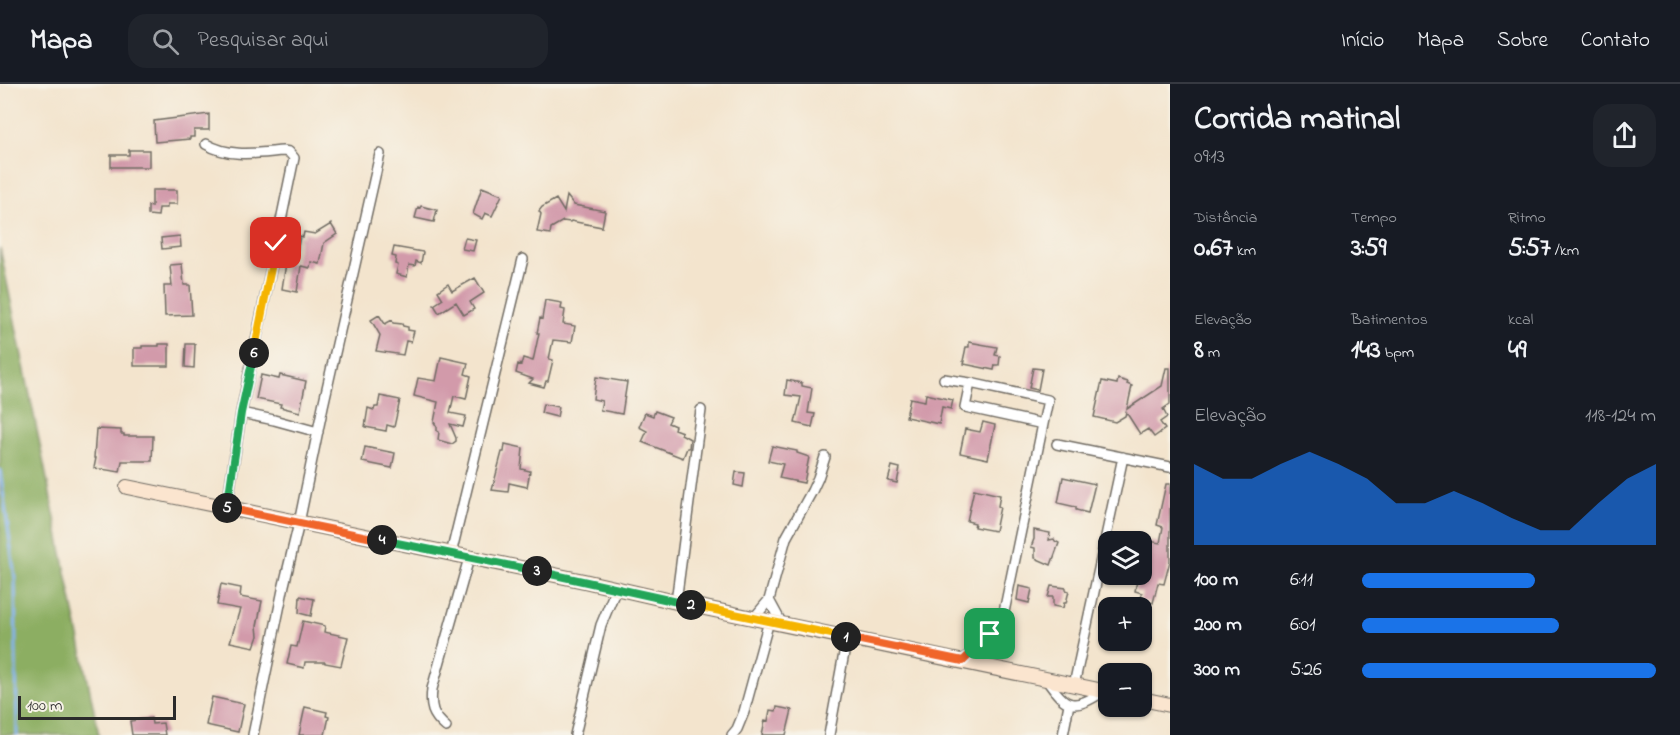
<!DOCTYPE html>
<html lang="pt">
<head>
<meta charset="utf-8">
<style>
  :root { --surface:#171b24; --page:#20242c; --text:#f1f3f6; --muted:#9ea1a6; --line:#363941; --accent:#1a73e8 }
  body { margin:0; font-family:"Indie Flower",sans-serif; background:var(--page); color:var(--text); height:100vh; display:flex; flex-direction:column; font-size:22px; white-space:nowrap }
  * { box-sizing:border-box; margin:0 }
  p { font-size:20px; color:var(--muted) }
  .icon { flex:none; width:33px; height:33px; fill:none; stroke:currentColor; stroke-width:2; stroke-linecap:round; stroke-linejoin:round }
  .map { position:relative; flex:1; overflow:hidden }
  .details { display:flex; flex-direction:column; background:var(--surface); width:510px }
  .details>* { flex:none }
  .controls { position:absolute; left:1098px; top:447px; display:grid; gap:12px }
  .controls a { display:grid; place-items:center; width:54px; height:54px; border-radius:12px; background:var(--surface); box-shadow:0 2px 4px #0004; font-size:30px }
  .scale { position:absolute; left:18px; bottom:15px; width:158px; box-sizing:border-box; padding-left:6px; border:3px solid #2b2b2b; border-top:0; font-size:16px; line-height:21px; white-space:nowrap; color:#2b2b2b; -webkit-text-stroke:4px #f7f3e8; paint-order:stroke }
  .pin { position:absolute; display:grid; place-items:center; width:51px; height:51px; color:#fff; margin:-26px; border-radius:12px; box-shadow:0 3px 9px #0006 }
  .km { position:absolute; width:30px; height:30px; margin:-15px; border-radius:50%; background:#222; color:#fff; font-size:16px; line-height:30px; text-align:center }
  .round { display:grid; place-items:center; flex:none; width:63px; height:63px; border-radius:18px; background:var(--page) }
  .headline { display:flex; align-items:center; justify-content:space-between; height:102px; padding:0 24px }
  h1 { font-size:33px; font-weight:700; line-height:45px }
  .figures { display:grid; grid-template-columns:repeat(3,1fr); gap:9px; height:102px; padding:6px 24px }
  .figures div { display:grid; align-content:center }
  .figures b { font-size:26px; font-weight:700 }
  .figures small { font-size:16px; font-weight:400 }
  .figures p { font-size:16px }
  .chart { height:168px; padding:12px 24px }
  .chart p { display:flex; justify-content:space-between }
  .chart svg { width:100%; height:108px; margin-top:6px; fill:var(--accent); opacity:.7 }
  ul { padding:0 24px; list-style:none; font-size:20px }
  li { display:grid; grid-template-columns:96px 72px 1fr; align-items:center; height:45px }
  li i { height:15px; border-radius:8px; background:var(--accent) }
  header { display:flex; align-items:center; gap:36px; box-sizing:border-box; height:84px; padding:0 30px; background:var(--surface); border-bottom:2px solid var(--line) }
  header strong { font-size:28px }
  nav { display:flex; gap:33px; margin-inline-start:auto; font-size:21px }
  .search { width:420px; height:54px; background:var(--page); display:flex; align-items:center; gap:15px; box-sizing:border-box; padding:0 21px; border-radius:18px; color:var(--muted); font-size:22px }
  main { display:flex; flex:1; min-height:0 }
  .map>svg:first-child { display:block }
</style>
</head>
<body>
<header>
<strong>Mapa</strong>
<div class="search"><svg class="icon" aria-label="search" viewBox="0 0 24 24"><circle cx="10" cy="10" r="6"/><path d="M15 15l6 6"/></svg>Pesquisar aqui</div>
<nav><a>Início</a><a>Mapa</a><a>Sobre</a><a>Contato</a></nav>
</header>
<main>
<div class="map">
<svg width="1170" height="651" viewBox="0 0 1170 651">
  <rect width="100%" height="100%" fill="#f7f3e8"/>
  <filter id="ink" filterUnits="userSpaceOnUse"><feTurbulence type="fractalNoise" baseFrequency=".0167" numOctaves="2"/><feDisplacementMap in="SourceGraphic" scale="12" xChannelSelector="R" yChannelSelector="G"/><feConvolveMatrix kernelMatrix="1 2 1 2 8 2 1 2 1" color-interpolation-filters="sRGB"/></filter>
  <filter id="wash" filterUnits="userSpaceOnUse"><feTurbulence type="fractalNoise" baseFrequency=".008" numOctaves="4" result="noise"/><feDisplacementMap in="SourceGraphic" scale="24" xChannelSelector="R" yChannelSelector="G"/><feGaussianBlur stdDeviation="1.35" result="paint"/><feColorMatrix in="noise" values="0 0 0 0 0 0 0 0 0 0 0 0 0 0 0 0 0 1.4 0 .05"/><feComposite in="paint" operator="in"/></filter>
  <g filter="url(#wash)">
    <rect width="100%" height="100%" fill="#f3e4cd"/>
    <path fill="#8cae62" stroke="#5c6c46" stroke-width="1.5" d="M0 164 99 651H0Z"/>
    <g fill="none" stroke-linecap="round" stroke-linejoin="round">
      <path stroke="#85b4ef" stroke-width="3" d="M0 386 15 494 17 651"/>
    </g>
    <g id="blocks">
      <path fill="#d29aaa" d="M209 30V46H194V53H190V55L155 58 154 37Z
        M129 66H149V83H111V71H129Z
        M482 103 502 111 492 132 485 129 482 135 473 130Z
        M152 106H177V120H167V124H159L158 132 148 131V122L152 123Z
        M567 112 574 121 605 127 602 143 571 137 570 138 563 137 551 144 550 150 537 148 541 130 539 127 542 123 556 115 564 128Z
        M421 122 437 126 434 138 415 134 418 123 420 124Z
        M331 140 337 150 324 159 320 180 311 178 310 184 301 182 297 208 282 205 286 179 295 180 300 152 303 153 304 148 315 150Z
        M180 152 181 163 162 165 161 154Z
        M465 154 476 156 473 167 462 165Z
        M394 163 423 168 421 179 416 177 415 182 409 181 407 193 396 190 398 181 395 180 396 173 392 172Z
        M182 180 184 201H190L192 231 165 232 164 202H172L170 181Z
        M475 194 484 209 470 218 474 225 464 231 456 218 439 229 434 221 443 215 438 207 448 200 452 207Z
        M545 216 562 219 561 225 565 226 563 240 575 242 572 258 553 256 549 275 553 276 548 297H546L544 303 529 299 533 295 516 289 518 280 521 281 523 274 533 277 539 249H537L540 234 542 235Z
        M379 231 385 240 392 236 393 239 402 240 403 242 408 243V246L414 247 411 258 406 257 403 271 376 267 380 251 371 236Z
        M969 258 997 263 995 271 1000 272 999 281H995L994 286 964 280 965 277H963L965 268 966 263H969Z
        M159 260H169V282H134V264H142V262H159Z
        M186 260H195L194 284 185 283Z
        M441 273 468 279 465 290 471 292 466 315 454 312 450 329 466 332 463 343 450 340 456 354V357L452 360 438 356 439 348 437 347V343L434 338 438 318 414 312 418 294 436 297Z
        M1033 284 1042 285 1038 306 1029 304Z
        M1166 284H1170V320L1163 325 1167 333 1160 338 1165 345 1154 353 1148 345 1140 350 1126 328 1125 332 1115 338 1094 333 1102 297 1117 300 1118 295 1128 298 1127 300 1132 302 1127 325 1162 302Z
        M261 291 279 295 280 291 306 297 300 328 280 323 281 320 256 315Z
        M596 293 627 298 622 330 600 326 602 317 593 315Z
        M787 296 802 299V302L812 304 808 329 815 330 812 343 795 339 801 313 785 311Z
        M926 310 953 316 951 325 942 323 939 340 906 333 910 314 925 317Z
        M380 312 400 316 394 343 387 341 386 347 365 343 368 324 374 326 375 323H378Z
        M543 320 559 323 557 333 541 329Z
        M655 327 671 333 668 339 675 342 674 345 682 348 681 350 690 355 689 364H687L683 374 642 358 647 347 639 343 645 329 653 332Z
        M983 338 995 341 988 375 960 369 965 345 980 348Z
        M96 345 121 346V350H124V352H153L152 377H122L120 388 94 384 96 374H94Z
        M505 360 523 364 521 385 530 387 527 403 509 399 508 408 492 406 502 368H504Z
        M772 362 797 367V369L809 373 804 399 779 394 783 380 768 377Z
        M365 363 395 369 392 384 362 378Z
        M892 382 900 384 897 399 888 397Z
        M736 388 745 389 743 403 734 401Z
        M1063 393 1095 400 1088 429 1076 426V423L1058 419Z
        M1166 400H1170V477L1164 500 1158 499 1153 519 1140 517 1142 509 1135 507 1137 496 1139 497 1142 490 1149 457 1160 459 1163 443 1157 441Z
        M974 405 1000 411 998 422 1000 423 995 447 974 443 975 439 967 437Z
        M1034 446 1050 449 1049 456 1054 455 1055 457 1059 459 1051 481 1035 474V464L1031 463 1034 455Z
        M221 500 241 504 240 513 262 517 257 542 258 552 254 563 230 558 240 525 217 521Z
        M1019 502 1032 505 1029 519 1017 516Z
        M1051 502 1066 504V506L1069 507 1066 519H1064L1063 524 1053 522V513H1048Z
        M300 512 314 515 311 532 299 529Z
        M303 537 325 542 324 548 348 553 341 582 325 579V578H305L304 584 287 580 291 562 297 563Z
        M212 613 244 620 238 648 206 641Z
        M305 623 327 628 326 632 329 633 325 651H299Z
        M777 623 792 626 786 651H762L765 636 768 637 770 626 776 627Z
        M151 634 152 640 163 639 165 651H132L130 637Z"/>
    </g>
  </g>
  <g filter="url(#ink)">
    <use href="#blocks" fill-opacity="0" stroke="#716c64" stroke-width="1.5"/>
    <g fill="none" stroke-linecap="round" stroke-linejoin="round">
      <g stroke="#716c64" stroke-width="12">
        <path id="street" d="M206 60C230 74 257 69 283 67L289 68 294 74 241 329 227 424
          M944 295 970 299 1048 316 1004 528 989 550 963 577
          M970 299 965 323 1043 340
          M241 329 274 336 318 348
          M1057 360 1170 383
          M451 470 523 175
          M769 516 782 540
          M676 518 701 326
          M754 534 769 516 786 454 812 407 818 394 825 373
          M1046 595C1067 625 1073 627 1104 607
          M1074 601 1123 373
          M446 643C432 631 430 623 432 605L469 474
          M253 651 284 501 299 439 323 322 380 70
          M575 651 601 541 616 505
          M732 651 737 645 744 628 769 537
          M829 651 847 553
          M1063 651 1069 620"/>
      </g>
      <g stroke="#716c64" stroke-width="16">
        <path id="secondary" d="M127 403 584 497 676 518 1108 608
          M1142 615 1170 621"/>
      </g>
      <use href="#street" stroke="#fff" stroke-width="9"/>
      <use href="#secondary" stroke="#fbe5cf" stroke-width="14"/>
    </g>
  </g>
  <g fill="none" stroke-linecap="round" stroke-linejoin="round" filter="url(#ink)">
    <g stroke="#fff" stroke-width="12">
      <path id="split-1" d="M846 553 963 577 990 550"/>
    </g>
    <g stroke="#fff" stroke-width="12">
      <path id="split-2" d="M691 521 846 553"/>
    </g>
    <g stroke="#fff" stroke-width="12">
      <path id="split-3" d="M537 487 691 521"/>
    </g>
    <g stroke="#fff" stroke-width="12">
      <path id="split-4" d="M382 456 537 487"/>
    </g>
    <g stroke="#fff" stroke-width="12">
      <path id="split-5" d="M227 424 382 456"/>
    </g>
    <g stroke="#fff" stroke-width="12">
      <path id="split-6" d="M227 424 241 329 254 269"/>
    </g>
    <g stroke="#fff" stroke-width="12">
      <path id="split-7" d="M254 269 276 159"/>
    </g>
    <use href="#split-1" stroke="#f0652b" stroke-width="8"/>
    <use href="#split-2" stroke="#f5b400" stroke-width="8"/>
    <use href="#split-3" stroke="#22a559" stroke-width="8"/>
    <use href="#split-4" stroke="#22a559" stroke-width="8"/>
    <use href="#split-5" stroke="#f0652b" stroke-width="8"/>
    <use href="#split-6" stroke="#22a559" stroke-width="8"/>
    <use href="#split-7" stroke="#f5b400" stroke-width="8"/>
  </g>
</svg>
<div class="controls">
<a><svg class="icon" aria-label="layers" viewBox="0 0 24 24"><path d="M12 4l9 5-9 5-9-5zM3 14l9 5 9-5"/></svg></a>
<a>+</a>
<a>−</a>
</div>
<div class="scale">100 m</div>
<div class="pin" style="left:990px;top:550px;background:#1e9e55"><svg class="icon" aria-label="arrive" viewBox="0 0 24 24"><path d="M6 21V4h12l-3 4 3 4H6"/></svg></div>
<div class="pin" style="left:276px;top:159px;background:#d93025"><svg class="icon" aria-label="check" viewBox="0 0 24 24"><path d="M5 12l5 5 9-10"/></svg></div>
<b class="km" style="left:846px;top:553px">1</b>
<b class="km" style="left:691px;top:521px">2</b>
<b class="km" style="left:537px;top:487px">3</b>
<b class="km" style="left:382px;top:456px">4</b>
<b class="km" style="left:227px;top:424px">5</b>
<b class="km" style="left:254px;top:269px">6</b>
</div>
<section class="details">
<div class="headline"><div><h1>Corrida matinal</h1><p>09:13</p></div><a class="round"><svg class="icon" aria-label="share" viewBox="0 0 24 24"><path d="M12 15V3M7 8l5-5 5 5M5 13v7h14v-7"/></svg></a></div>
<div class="figures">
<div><p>Distância</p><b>0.67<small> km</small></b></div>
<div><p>Tempo</p><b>3:59</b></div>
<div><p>Ritmo</p><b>5:57<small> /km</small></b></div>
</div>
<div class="figures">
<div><p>Elevação</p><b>8<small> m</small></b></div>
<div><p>Batimentos</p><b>143<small> bpm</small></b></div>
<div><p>kcal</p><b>49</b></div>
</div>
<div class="chart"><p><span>Elevação</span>118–124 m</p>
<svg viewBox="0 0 160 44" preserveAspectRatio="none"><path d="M0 44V11L10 17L20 17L30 11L40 6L50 11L60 17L70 27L80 27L90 22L100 27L110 33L120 38L130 38L140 27L150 17L160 11V44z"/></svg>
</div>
<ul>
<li><b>100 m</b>6:11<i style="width:59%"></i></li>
<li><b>200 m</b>6:01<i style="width:67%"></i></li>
<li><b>300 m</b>5:26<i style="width:100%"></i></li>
</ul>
</section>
</main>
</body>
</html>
